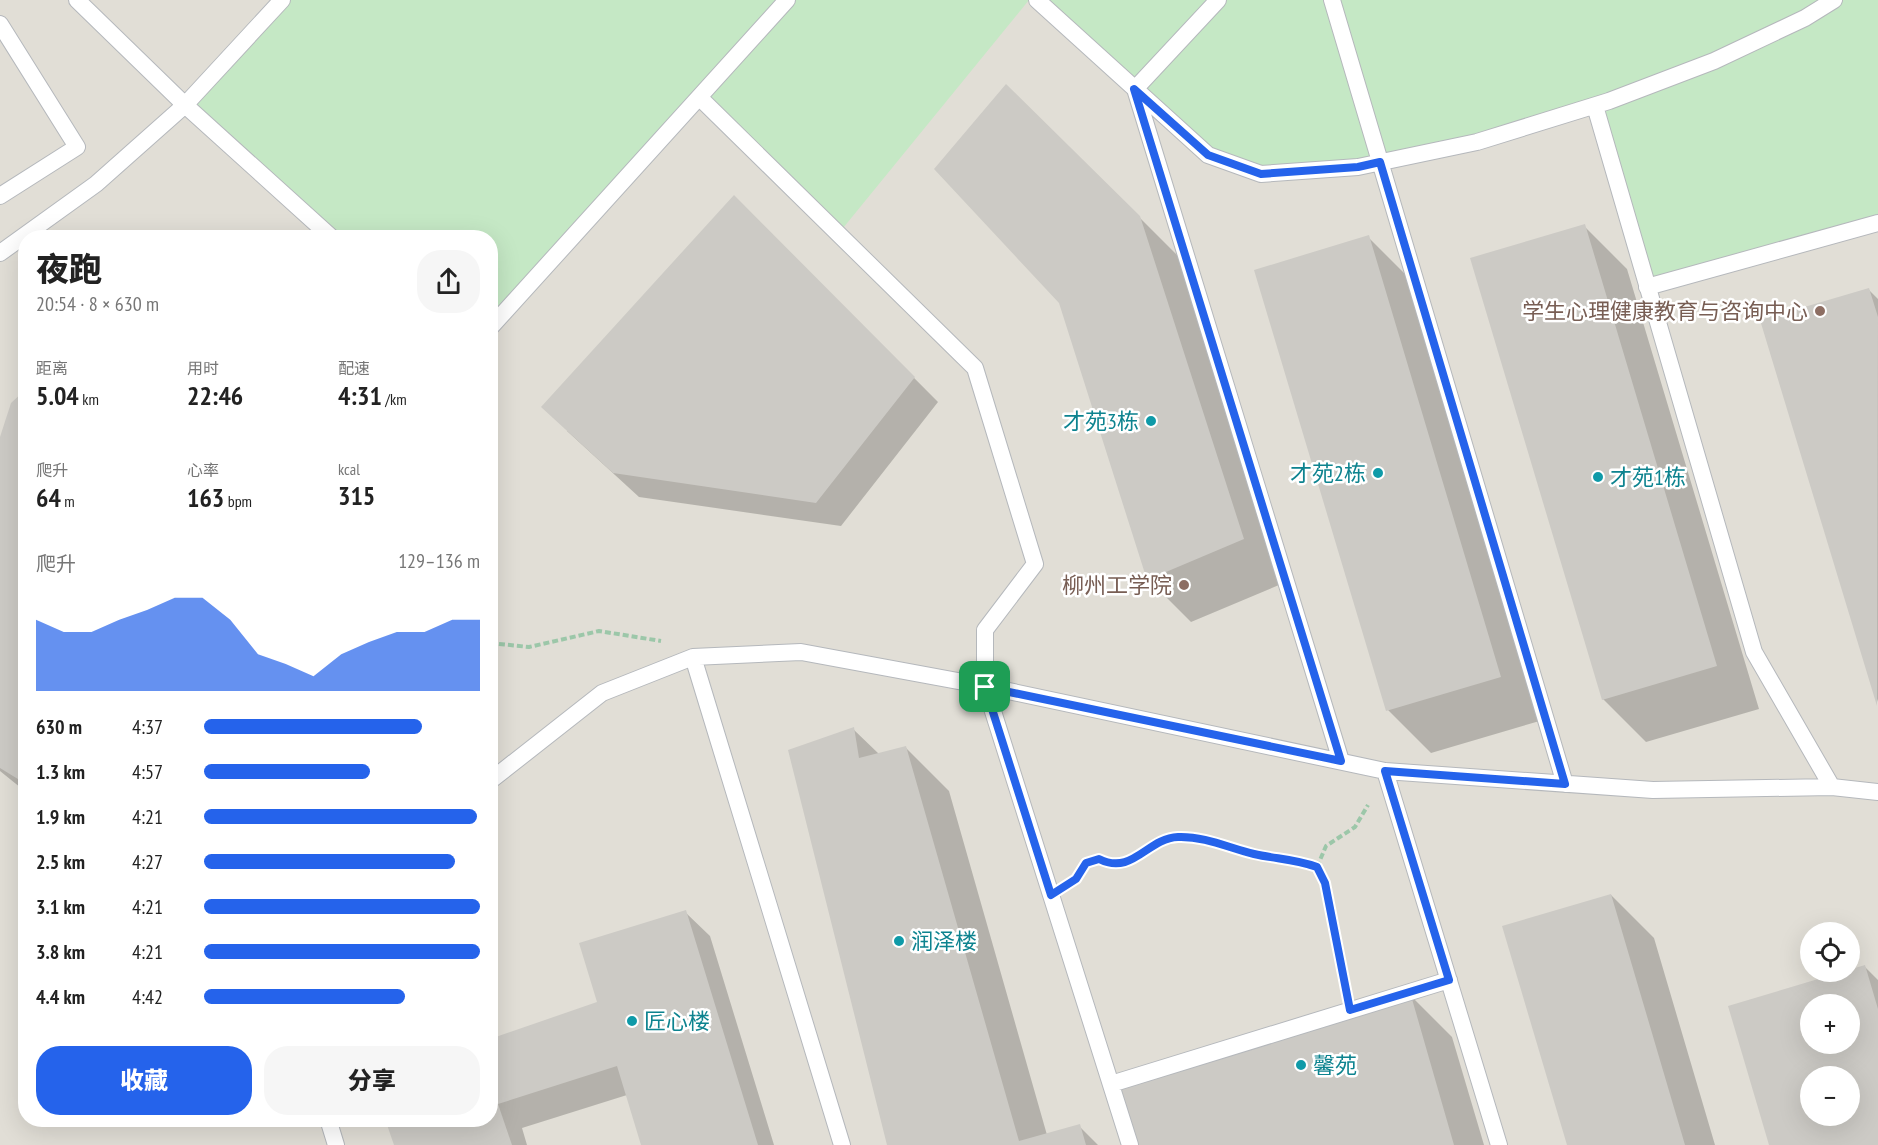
<!DOCTYPE html>
<html lang="zh">
<head>
<meta charset="utf-8">
<style>
  :root { --surface:#fff; --page:#f6f6f6; --text:#222; --muted:#767676; --accent:#2563eb }
  body { margin:0; font-family:"PT Sans Narrow","Noto Sans SC",sans-serif; background:var(--page); color:var(--text); height:100vh; display:flex; flex-direction:column; font-size:22px; white-space:nowrap }
  * { box-sizing:border-box; margin:0 }
  p { font-size:20px; color:var(--muted) }
  .icon { flex:none; width:33px; height:33px; fill:none; stroke:currentColor; stroke-width:2; stroke-linecap:round; stroke-linejoin:round }
  .map { position:relative; flex:1; overflow:hidden }
  .drawer { position:absolute; left:18px; top:230px; width:480px; height:897px; display:flex; flex-direction:column; background:var(--surface); border-radius:24px; box-shadow:0 6px 24px #0002 }
  .drawer>* { flex:none }
  .fabs { position:absolute; left:1800px; top:922px; display:grid; gap:12px }
  .fabs a { display:grid; place-items:center; width:60px; height:60px; border-radius:50%; background:var(--surface); box-shadow:0 6px 24px #0002; font-size:30px }
  .pin { position:absolute; display:grid; place-items:center; width:51px; height:51px; color:#fff; margin:-26px; border-radius:12px; box-shadow:0 3px 9px #0006 }
  .round { display:grid; place-items:center; flex:none; width:63px; height:63px; border-radius:24px; background:var(--page) }
  .head { display:flex; align-items:center; justify-content:space-between; height:102px; padding:0 18px }
  h1 { font-size:33px; font-weight:800; line-height:45px }
  .figures { display:grid; grid-template-columns:repeat(3,1fr); gap:9px; height:102px; padding:6px 18px }
  .figures div { display:grid; align-content:center }
  .figures b { font-size:26px; font-weight:800 }
  .figures small { font-size:16px; font-weight:400 }
  .figures p { font-size:16px }
  .chart { height:168px; padding:12px 18px }
  .chart p { display:flex; justify-content:space-between }
  .chart svg { width:100%; height:108px; margin-top:6px; fill:var(--accent); opacity:.7 }
  .action { display:flex; gap:12px; margin-top:auto; padding:12px 18px }
  .action a { flex:1; height:69px; border-radius:24px; background:var(--accent); color:#fff; font-size:24px; font-weight:800; line-height:69px; text-align:center }
  .action a+a { background:var(--page); color:var(--text) }
  ul { padding:0 18px; list-style:none; font-size:20px }
  li { display:grid; grid-template-columns:96px 72px 1fr; align-items:center; height:45px }
  li i { height:15px; border-radius:8px; background:var(--accent) }
  .map>svg:first-child { display:block }
</style>
</head>
<body>
<div class="map">
<svg width="1878" height="1145" viewBox="0 0 1878 1145">
  <rect width="100%" height="100%" fill="#f1efe8"/>
  <path fill="#e1ded6" fill-rule="evenodd" d="M0 0H1878V1145H0ZM26 237H490V1119H26ZM1810 933H1850V972H1810ZM1810 1005H1850V1044H1810ZM1810 1077H1850V1116H1810Z"/>
  <path fill="#c5e8c5" d="M282 0H1029L839 233 699 97 491 328 490 237H331L185 105Z
    M1036 0H1878V223L1647 287 1595 106 1477 142 1261 174 1208 155Z"/>
  <path fill="#0003" fill-rule="evenodd" d="M734 197 938 402 841 526 639 497 567 431Z
    M1139 217 1183 261 1286 582 1191 622 1148 579Z
    M1584 226 1627 269 1759 709 1646 742 1603 699Z
    M1368 237 1411 280 1543 720 1431 753 1388 710Z
    M1869 290 1878 299V702L1761 321Z
    M26 391V792L0 771V441Z
    M853 729 879 754 906 748 949 791 1047 1135 1079 1126 1098 1145H889Z
    M1611 895 1654 938 1715 1145H1569Z
    M685 912 710 936 774 1145H643L627 1095 522 1128 527 1145H395L387 1119H490V1034L493 1040 599 1003Z
    M1865 967 1878 980V1145H1771L1730 1007ZM1810 1005H1850V1044H1810ZM1810 1077H1850V1116H1810Z
    M1409 994 1452 1037 1484 1145H1132Z"/>
  <path fill="#cccac5" fill-rule="evenodd" d="M1006 84 1140 216 1244 539 1147 580 1059 303 934 169Z
    M734 195 915 377 816 503 613 473 541 407Z
    M1585 224 1717 666 1602 700 1470 258Z
    M1369 235 1501 677 1386 711 1254 270Z
    M1869 288 1878 317 1877 706 1760 320Z
    M26 389V784L0 768V437L11 403Z
    M854 727 859 758 906 746 1019 1141 1080 1124 1086 1145H887L788 750Z
    M1611 894 1685 1145H1567L1502 926Z
    M686 910 758 1145H641L617 1066 498 1104 512 1145H394L385 1119H490V1039L597 1002 579 943Z
    M1865 965 1878 1009V1145H1769L1728 1006ZM1810 1005H1850V1044H1810ZM1810 1077H1850V1116H1810Z
    M1410 992 1454 1145H1130L1111 1084Z"/>
  <g fill="none" stroke-linecap="round" stroke-linejoin="round">
    <g stroke="#b5b8bc" stroke-width="18">
      <path id="lane" d="M77 0 185 105 331 237
        M1037 0 1208 155 1261 174 1358 167 1477 142 1609 101 1714 61 1805 18 1834 0
        M1218 0 1135 89 1341 761
        M1332 0 1565 784
        M0 24 77 147 0 196
        M699 97 975 368 1035 564 985 630V686L1130 1145
        M1595 106 1754 652 1832 787
        M0 253 96 184 185 105 282 0
        M1647 287 1878 223
        M490 328 787 0
        M693 657 842 1145
        M1385 771 1499 1145
        M490 781 602 693 693 657 801 652 985 686 1385 771 1653 790 1832 787 1878 792
        M1111 1084 1449 980
        M328 1119 336 1145"/>
    </g>
    <path stroke="#9cc7a9" stroke-width="4" stroke-dasharray="6 3" stroke-linecap="butt" d="M490 643 529 647 599 631 661 641
      M1317 867 1326 846 1355 827 1368 805
      M1071 883 1086 863 1099 859C1133 876 1147 838 1178 837 1205 836 1229 848 1254 854 1276 859 1296 859 1317 867L1325 883 1346 986"/>
    <use href="#lane" stroke="#fff" stroke-width="16"/>
  </g>
  <g fill="none" stroke-linecap="round" stroke-linejoin="round">
    <g stroke="#fff" stroke-width="12">
      <path id="route" d="M1134 89 1208 155 1261 174 1358 167 1380 162 1565 784 1385 771 1449 980 1350 1010 1325 883 1317 867C1296 859 1276 859 1254 854 1229 848 1205 836 1178 837 1147 838 1133 876 1099 859L1086 863 1076 879 1051 895 985 687 1341 761Z"/>
    </g>
    <use href="#route" stroke="#2563eb" stroke-width="8"/>
  </g>
  <g fill="#8d6e63" stroke="#fff" stroke-width="2">
    <circle cx="1820" cy="311" r="6"/>
    <circle cx="1184" cy="585" r="6"/>
  </g>
  <g fill="#0f9aa8" stroke="#fff" stroke-width="2">
    <circle cx="1151" cy="421" r="6"/>
    <circle cx="1378" cy="473" r="6"/>
    <circle cx="1598" cy="477" r="6"/>
    <circle cx="899" cy="941" r="6"/>
    <circle cx="632" cy="1021" r="6"/>
    <circle cx="1301" cy="1065" r="6"/>
  </g>
  <g text-anchor="middle" dominant-baseline="central" stroke-width="5" stroke-linejoin="round" paint-order="stroke">
    <g font-size="22" fill="#785e54" stroke="#fff" text-anchor="end">
      <text x="1808" y="311">学生心理健康教育与咨询中心</text>
      <text x="1172" y="585">柳州工学院</text>
    </g>
    <g font-size="22" fill="#0d838f" stroke="#fff" text-anchor="start">
      <text x="1139" y="421" text-anchor="end">才苑3栋</text>
      <text x="1366" y="473" text-anchor="end">才苑2栋</text>
      <text x="1610" y="477">才苑1栋</text>
      <text x="911" y="941">润泽楼</text>
      <text x="644" y="1021">匠心楼</text>
      <text x="1313" y="1065">馨苑</text>
    </g>
  </g>
</svg>
<div class="fabs">
<a><svg class="icon" aria-label="locate" viewBox="0 0 24 24"><circle cx="12" cy="12" r="6"/><path d="M12 2v4M12 18v4M2 12h4M18 12h4"/></svg></a>
<a>+</a>
<a>−</a>
</div>
<div class="pin" style="left:985px;top:687px;background:#1e9e55"><svg class="icon" aria-label="arrive" viewBox="0 0 24 24"><path d="M6 21V4h12l-3 4 3 4H6"/></svg></div>
<section class="drawer">
<div class="head"><div><h1>夜跑</h1><p>20:54 · 8 × 630 m</p></div><a class="round"><svg class="icon" aria-label="share" viewBox="0 0 24 24"><path d="M12 15V3M7 8l5-5 5 5M5 13v7h14v-7"/></svg></a></div>
<div class="figures">
<div><p>距离</p><b>5.04<small> km</small></b></div>
<div><p>用时</p><b>22:46</b></div>
<div><p>配速</p><b>4:31<small> /km</small></b></div>
</div>
<div class="figures">
<div><p>爬升</p><b>64<small> m</small></b></div>
<div><p>心率</p><b>163<small> bpm</small></b></div>
<div><p>kcal</p><b>315</b></div>
</div>
<div class="chart"><p><span>爬升</span>129–136 m</p>
<svg viewBox="0 0 160 44" preserveAspectRatio="none"><path d="M0 44V15L10 20L20 20L30 15L40 11L50 6L60 6L70 15L80 29L90 33L100 38L110 29L120 24L130 20L140 20L150 15L160 15V44z"/></svg>
</div>
<ul>
<li><b>630 m</b>4:37<i style="width:79%"></i></li>
<li><b>1.3 km</b>4:57<i style="width:60%"></i></li>
<li><b>1.9 km</b>4:21<i style="width:99%"></i></li>
<li><b>2.5 km</b>4:27<i style="width:91%"></i></li>
<li><b>3.1 km</b>4:21<i style="width:100%"></i></li>
<li><b>3.8 km</b>4:21<i style="width:100%"></i></li>
<li><b>4.4 km</b>4:42<i style="width:73%"></i></li>
</ul>
<div class="action"><a>收藏</a><a>分享</a></div>
</section>
</div>
</body>
</html>
